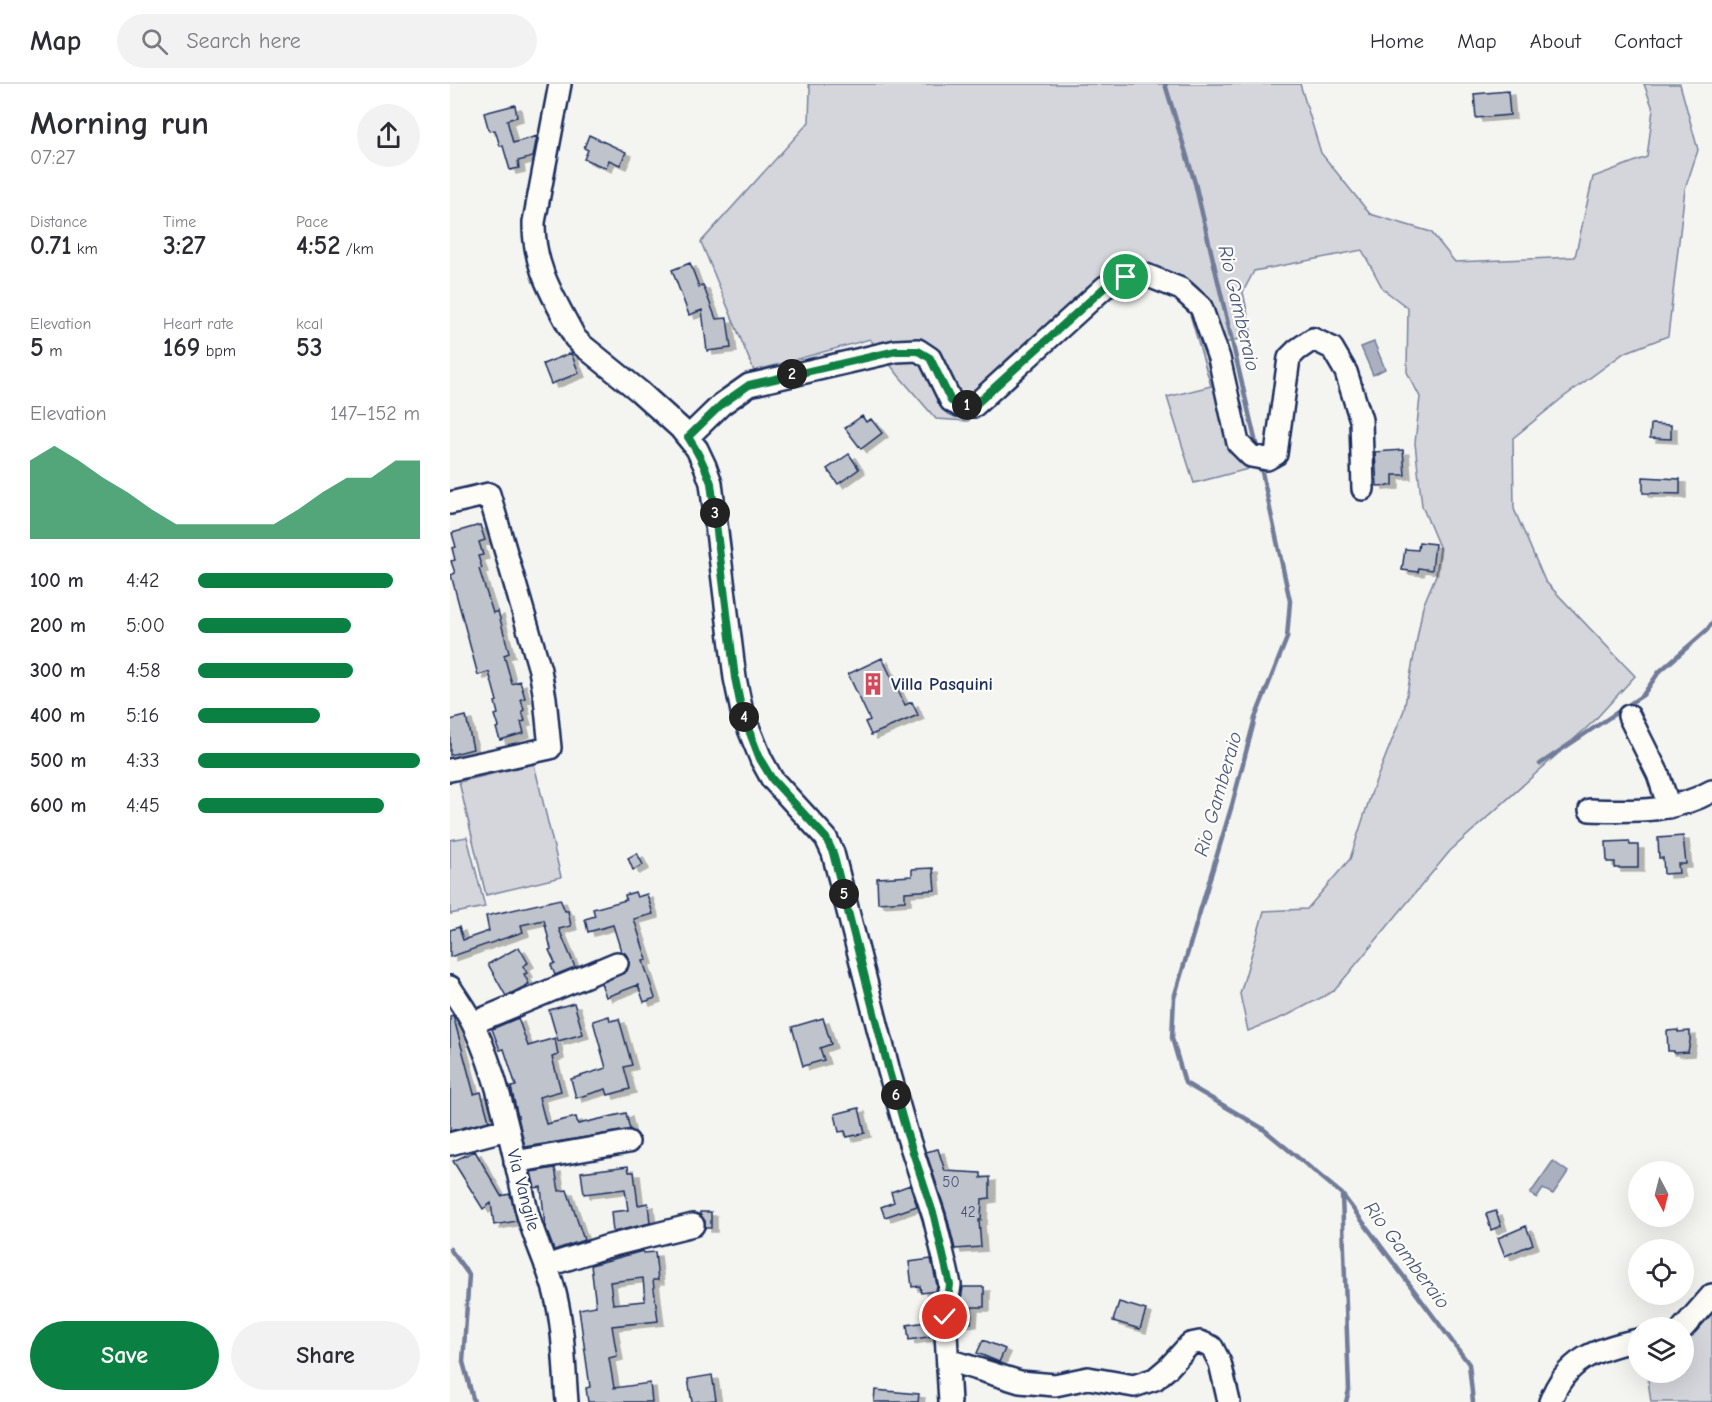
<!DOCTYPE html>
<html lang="en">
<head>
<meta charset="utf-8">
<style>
  :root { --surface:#fff; --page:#f2f2f3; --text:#2b2b33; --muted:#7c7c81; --line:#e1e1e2; --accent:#0b8043 }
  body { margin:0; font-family:"Comic Neue",sans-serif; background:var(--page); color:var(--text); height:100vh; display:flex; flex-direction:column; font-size:22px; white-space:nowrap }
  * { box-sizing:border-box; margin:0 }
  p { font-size:20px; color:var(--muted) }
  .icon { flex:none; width:33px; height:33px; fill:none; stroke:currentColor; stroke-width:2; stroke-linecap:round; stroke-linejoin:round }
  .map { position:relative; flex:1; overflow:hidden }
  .side { display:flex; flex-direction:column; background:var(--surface); width:450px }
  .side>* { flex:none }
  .needle { width:39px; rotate:173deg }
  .tools { position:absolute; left:1178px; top:1077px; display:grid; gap:12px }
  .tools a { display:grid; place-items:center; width:66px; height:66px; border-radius:50%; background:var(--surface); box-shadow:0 6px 24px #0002; font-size:30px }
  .pin { position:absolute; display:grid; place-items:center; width:51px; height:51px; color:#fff; margin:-26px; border:3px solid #fff; border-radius:50%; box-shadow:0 2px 6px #0007 }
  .km { position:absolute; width:30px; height:30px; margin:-15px; border-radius:50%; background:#222; color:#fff; font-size:16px; line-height:30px; text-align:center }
  .round { display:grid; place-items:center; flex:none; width:63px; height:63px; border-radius:32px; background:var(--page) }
  .overview { display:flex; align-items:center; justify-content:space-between; height:102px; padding:0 30px }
  h1 { font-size:33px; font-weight:700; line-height:45px }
  .metrics { display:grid; grid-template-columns:repeat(3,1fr); gap:9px; height:102px; padding:6px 30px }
  .metrics div { display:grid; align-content:center }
  .metrics b { font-size:26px; font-weight:700 }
  .metrics small { font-size:16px; font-weight:400 }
  .metrics p { font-size:16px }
  .chart { height:168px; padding:12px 30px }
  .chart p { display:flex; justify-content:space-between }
  .chart svg { width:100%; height:108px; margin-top:6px; fill:var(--accent); opacity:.7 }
  .button { display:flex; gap:12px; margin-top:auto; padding:12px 30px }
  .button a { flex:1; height:69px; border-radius:36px; background:var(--accent); color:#fff; font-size:24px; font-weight:700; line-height:69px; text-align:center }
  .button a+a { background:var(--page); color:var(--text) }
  ul { padding:0 30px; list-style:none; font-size:20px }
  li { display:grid; grid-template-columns:96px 72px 1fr; align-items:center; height:45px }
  li i { height:15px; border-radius:8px; background:var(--accent) }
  header { display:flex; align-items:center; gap:36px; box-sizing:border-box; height:84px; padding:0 30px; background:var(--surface); border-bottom:2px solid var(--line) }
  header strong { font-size:28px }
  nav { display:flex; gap:33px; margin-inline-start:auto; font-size:21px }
  .search { width:420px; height:54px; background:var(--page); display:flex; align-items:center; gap:15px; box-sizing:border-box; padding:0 21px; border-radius:33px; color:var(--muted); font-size:22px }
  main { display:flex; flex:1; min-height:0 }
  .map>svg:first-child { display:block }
</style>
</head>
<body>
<header>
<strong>Map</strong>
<div class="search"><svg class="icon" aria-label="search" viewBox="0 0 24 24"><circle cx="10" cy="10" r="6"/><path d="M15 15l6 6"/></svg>Search here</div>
<nav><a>Home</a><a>Map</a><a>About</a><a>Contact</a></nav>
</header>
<main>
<section class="side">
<div class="overview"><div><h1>Morning run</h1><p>07:27</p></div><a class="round"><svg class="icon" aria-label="share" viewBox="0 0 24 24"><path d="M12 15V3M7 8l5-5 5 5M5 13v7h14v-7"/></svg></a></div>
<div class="metrics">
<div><p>Distance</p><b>0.71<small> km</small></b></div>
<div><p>Time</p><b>3:27</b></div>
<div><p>Pace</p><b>4:52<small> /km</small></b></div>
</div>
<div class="metrics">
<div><p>Elevation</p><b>5<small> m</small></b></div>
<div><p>Heart rate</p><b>169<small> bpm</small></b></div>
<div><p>kcal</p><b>53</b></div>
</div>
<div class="chart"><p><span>Elevation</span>147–152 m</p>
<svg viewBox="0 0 160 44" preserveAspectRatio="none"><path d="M0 44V12L10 6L20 12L30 19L40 25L50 32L60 38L70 38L80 38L90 38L100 38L110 32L120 25L130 19L140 19L150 12L160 12V44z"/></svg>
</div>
<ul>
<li><b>100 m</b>4:42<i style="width:88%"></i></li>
<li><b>200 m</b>5:00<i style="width:69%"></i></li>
<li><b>300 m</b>4:58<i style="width:70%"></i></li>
<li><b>400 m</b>5:16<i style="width:55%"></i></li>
<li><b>500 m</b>4:33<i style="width:100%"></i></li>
<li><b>600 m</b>4:45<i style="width:84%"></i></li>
</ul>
<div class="button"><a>Save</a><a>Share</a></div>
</section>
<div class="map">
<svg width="1262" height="1318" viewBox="0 0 1262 1318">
  <defs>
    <filter id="shadow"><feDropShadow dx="6" dy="4" stdDeviation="0" flood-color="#0004"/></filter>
  </defs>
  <rect width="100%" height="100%" fill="#f4f4f1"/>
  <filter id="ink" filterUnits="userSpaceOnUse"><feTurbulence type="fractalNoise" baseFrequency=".0167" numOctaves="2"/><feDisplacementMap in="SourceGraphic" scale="12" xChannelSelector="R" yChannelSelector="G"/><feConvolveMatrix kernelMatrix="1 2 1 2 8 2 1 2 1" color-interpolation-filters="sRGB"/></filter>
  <g filter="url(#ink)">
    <path fill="#d4d6db" stroke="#78829c" stroke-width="1.5" d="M358 0H850L871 69 920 130 981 148 1005 178 1125 173 1143 93 1197 73 1203 25 1194 0H1230L1248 66 1235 105 1218 252 1174 269 1111 315 1063 354 1064 425 1095 497 1185 592 1143 638 1000 767 884 907 838 931 798 947 790 910 814 827 857 825 900 775 923 704 954 626 973 522 986 491 990 465 972 422 965 359 970 313 957 288 958 224 933 205 912 166 804 187 793 208 802 251 775 259 798 385 744 399 717 313 761 302 737 220 698 202 660 206 518 337 486 335 449 292 420 255 304 287 251 158 359 38 360 5Z
      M84 680 111 793 36 811 9 698Z
      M17 753 35 823 0 830V756Z
      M1262 1220V1318H1201L1197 1289 1233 1288V1255Z"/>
    <path fill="#aab0bf" stroke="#717c98" stroke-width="1.5" d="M924 258 935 285 923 291 911 263Z
      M1103 1077 1118 1088 1103 1110 1093 1105 1087 1114 1080 1110Z"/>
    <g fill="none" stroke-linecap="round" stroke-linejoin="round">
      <path stroke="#717c98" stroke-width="4.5" d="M715 0 745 99 808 368
        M810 379 840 517 837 554 805 634 782 721 724 914 722 954 735 999 812 1044 892 1110 1019 1280 1023 1318
        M1090 680 1193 611 1209 588 1257 546 1262 539
        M892 1111 899 1306 896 1318
        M0 1165 19 1191 13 1278 24 1318"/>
    </g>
    <path fill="#bfc3cc" stroke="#1b2f5e" stroke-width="1.5" fill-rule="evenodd" filter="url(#shadow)" d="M1058 7 1060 31 1026 34 1024 10Z
      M65 21 67 33 57 36 63 59 87 52 83 73 68 77 69 84 60 86 53 62H50L45 46 39 47 34 29Z
      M139 51 176 68 170 81 159 76 156 84 134 75 138 66 134 64Z
      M240 179 249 203 253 201 266 235 277 234 281 264 257 267 252 226 239 231 222 186Z
      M121 269 129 289 101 300 93 280Z
      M412 332 416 338 421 335 432 349 411 365 395 344Z
      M1201 340 1221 341V355L1200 354Z
      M953 366 955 391H943V401L927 402 925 368Z
      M399 370 409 385 388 400 377 385Z
      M1193 393 1230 395V410L1193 409Z
      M30 441 35 456 29 458 33 471 28 472 32 484 29 485 43 529 48 527 59 569 54 571 62 600 70 597 75 614 71 615 74 626 72 627 75 637 71 638 74 649 50 656 46 644 49 643 45 631 48 630 45 618 47 617 39 588 28 591 1 491 5 489 1 477 5 476 2 464 6 463 2 449Z
      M969 458 985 460 982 486 969 484 968 488 952 486 955 465 968 466Z
      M432 574 455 621 462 618 468 631 421 651 415 638 420 636 398 590Z
      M16 632 23 665 0 671V636Z
      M1233 752 1236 780H1228L1229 789 1214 790 1213 774H1209L1208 754Z
      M1179 757 1180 761H1188V784H1165V778H1157L1156 758Z
      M187 769 193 781 183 786 178 774Z
      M483 784 485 806 455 808V817L428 819 427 794 462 792V785Z
      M185 808 187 813 197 810 203 830 184 835 197 876 193 877 205 914 194 918 188 901 156 913 151 899 177 887 179 881V875L175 869 171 867 163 841 138 848 135 835 145 832 143 825 176 816 175 811Z
      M110 815 115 827H118L121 842 109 845 125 883 105 891 101 881 105 879 99 866 101 865 94 836 71 841 73 848 0 873V846L9 843 13 856 39 847 36 832Z
      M69 863 78 879 73 882 77 889 74 890 79 900 56 912 38 880Z
      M124 919 133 950 108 957 99 926Z
      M3 931 24 1010 31 1008 39 1037 0 1047V932Z
      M159 932 160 937 169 935 182 981 174 983 180 1005 158 1011 156 1005 126 1014 121 995 156 984 143 937Z
      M68 934 78 962 105 954 108 971 102 973 111 1007 89 1013 96 1040 126 1033 128 1040 176 1029 180 1046 75 1063 61 1003 66 1002 54 965 50 966 42 945Z
      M373 934 381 960 370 964 374 976 353 982 342 943Z
      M1228 946V948L1240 947V957L1238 968 1224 969V967H1218L1217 947Z
      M409 1024 415 1049 397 1053 395 1047 389 1048 385 1030Z
      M488 1065 495 1087 531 1089V1094L540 1093V1114L532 1115 531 1136H529L531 1163 505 1165 496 1129 476 1068Z
      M25 1067 51 1112 60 1110 67 1137 44 1141 41 1119 33 1125 3 1077Z
      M178 1082 179 1088H184L188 1121 198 1119 200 1139 163 1148 161 1128 178 1126 175 1105 134 1110 131 1088Z
      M105 1084 109 1107 117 1106 134 1156 104 1166 95 1142 91 1103 85 1104 81 1088Z
      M460 1101 467 1122 435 1133 431 1123 444 1118 441 1108Z
      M1046 1127 1051 1142 1041 1146 1036 1130Z
      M250 1128H261V1144H255V1137L250 1131Z
      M1076 1142 1083 1160 1055 1172 1048 1154Z
      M193 1167 194 1169 205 1168 208 1196H203L208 1237 162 1242 167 1272 159 1274 164 1304 200 1299 202 1318H138L136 1304 140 1303 129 1225 146 1222 141 1181ZM193 1194 195 1217 163 1220 160 1198Z
      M481 1175 487 1201 486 1207 471 1209 470 1202 462 1203 459 1178Z
      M513 1203H534V1223H522L521 1239 508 1238Z
      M669 1218 696 1226 690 1245 663 1237Z
      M482 1237 483 1252 459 1256 457 1241Z
      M533 1256 555 1265 549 1278 527 1269Z
      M262 1291 266 1316 242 1318 238 1295Z
      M425 1306 469 1310 468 1318H424Z"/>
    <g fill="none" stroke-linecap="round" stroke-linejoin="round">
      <g stroke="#1b2f5e" stroke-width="26">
        <path id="minor" d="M110 0 84 138C83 184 105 215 125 254L132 261 189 307 230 344 247 365 255 382 261 399 285 594 292 628 311 675 322 695 376 754 383 769 439 987 456 1047 484 1133 497 1187 500 1201 495 1233 500 1318
          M238 353 272 320 299 301 446 267 468 266 480 274 501 317 509 321 524 322 655 203 676 193 696 191 731 205 751 223 769 274 788 359 801 372 817 375 826 370 839 274 847 266 863 255 882 264 896 288 911 336 913 405
          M0 419 39 410 90 586 95 614 100 664 0 686
          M1179 632 1208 690 1219 723
          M1140 726C1184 727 1223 729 1262 707
          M0 903C8 916 18 929 24 942 51 1000 62 1065 77 1127 84 1155 98 1181 105 1209 114 1244 114 1282 117 1318
          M23 939 167 879
          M0 1060 57 1045
          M65 1078 178 1058
          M96 1182 155 1163 243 1141
          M1233 1244 1262 1211
          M498 1276 570 1298 605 1301 638 1294 684 1302 705 1295 718 1284 740 1260 750 1258 762 1263 770 1279 779 1318
          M1100 1318C1116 1275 1146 1265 1188 1256"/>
      </g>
      <use href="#minor" stroke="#fdfcf7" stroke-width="21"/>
    </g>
  </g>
  <g fill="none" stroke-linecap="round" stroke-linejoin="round" filter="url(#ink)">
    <g stroke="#fff" stroke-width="12">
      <path id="route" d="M495 1233 500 1201 484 1132 456 1047 439 987 383 769 376 754 322 695 310 675 292 628 285 594 261 399C255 382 248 368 238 353L272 320 299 301 446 267H468L480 274 501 317 509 321 524 322 655 203 676 193"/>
    </g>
    <use href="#route" stroke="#0b8043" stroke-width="8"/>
  </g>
  <defs>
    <g id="building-bare" transform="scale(1.8)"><path d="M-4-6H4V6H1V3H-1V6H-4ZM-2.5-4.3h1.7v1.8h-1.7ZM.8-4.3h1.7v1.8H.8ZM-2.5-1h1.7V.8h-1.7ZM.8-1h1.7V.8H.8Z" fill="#d1495b" stroke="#fdfcf7" stroke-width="2.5" paint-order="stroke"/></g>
  </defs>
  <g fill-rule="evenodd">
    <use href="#building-bare" x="423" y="600"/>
  </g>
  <g text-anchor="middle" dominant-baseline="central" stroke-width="4.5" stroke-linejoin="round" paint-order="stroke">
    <g font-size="15" fill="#44547a">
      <text x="501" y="1098">50</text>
      <text x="518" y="1128">42</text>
    </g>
    <g font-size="18" font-weight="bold" fill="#1b2f5e" stroke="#fdfcf7" text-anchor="start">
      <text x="441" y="600">Villa Pasquini</text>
    </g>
    <g font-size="18" fill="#1b2f5e" stroke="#fdfcf7">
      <text transform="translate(73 1106) rotate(75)">Via Vangile</text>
    </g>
    <g font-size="20" font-style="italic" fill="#46567b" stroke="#fdfcf7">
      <text transform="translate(789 224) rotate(77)">Rio Gamberaio</text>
      <text transform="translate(768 710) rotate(-74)">Rio Gamberaio</text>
      <text transform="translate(957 1171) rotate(53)">Rio Gamberaio</text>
    </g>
  </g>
</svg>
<div class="tools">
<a><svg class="needle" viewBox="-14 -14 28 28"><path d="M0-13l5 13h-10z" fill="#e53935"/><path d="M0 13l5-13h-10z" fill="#7c7c81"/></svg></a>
<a><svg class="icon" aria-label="locate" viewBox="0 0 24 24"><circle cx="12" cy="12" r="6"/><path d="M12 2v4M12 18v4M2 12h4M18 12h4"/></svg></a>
<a><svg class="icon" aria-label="layers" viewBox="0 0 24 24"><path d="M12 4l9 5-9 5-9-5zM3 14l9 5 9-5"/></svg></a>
</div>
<div class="pin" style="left:676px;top:193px;background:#1e9e55"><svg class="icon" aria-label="arrive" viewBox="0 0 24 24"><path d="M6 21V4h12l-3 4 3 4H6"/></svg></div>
<div class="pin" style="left:495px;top:1233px;background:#d93025"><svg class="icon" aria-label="check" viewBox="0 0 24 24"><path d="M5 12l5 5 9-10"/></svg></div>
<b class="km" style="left:517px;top:321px">1</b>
<b class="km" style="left:342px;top:290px">2</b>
<b class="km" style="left:265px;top:429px">3</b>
<b class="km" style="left:294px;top:633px">4</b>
<b class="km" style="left:394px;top:810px">5</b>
<b class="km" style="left:446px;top:1011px">6</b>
</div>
</main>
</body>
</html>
